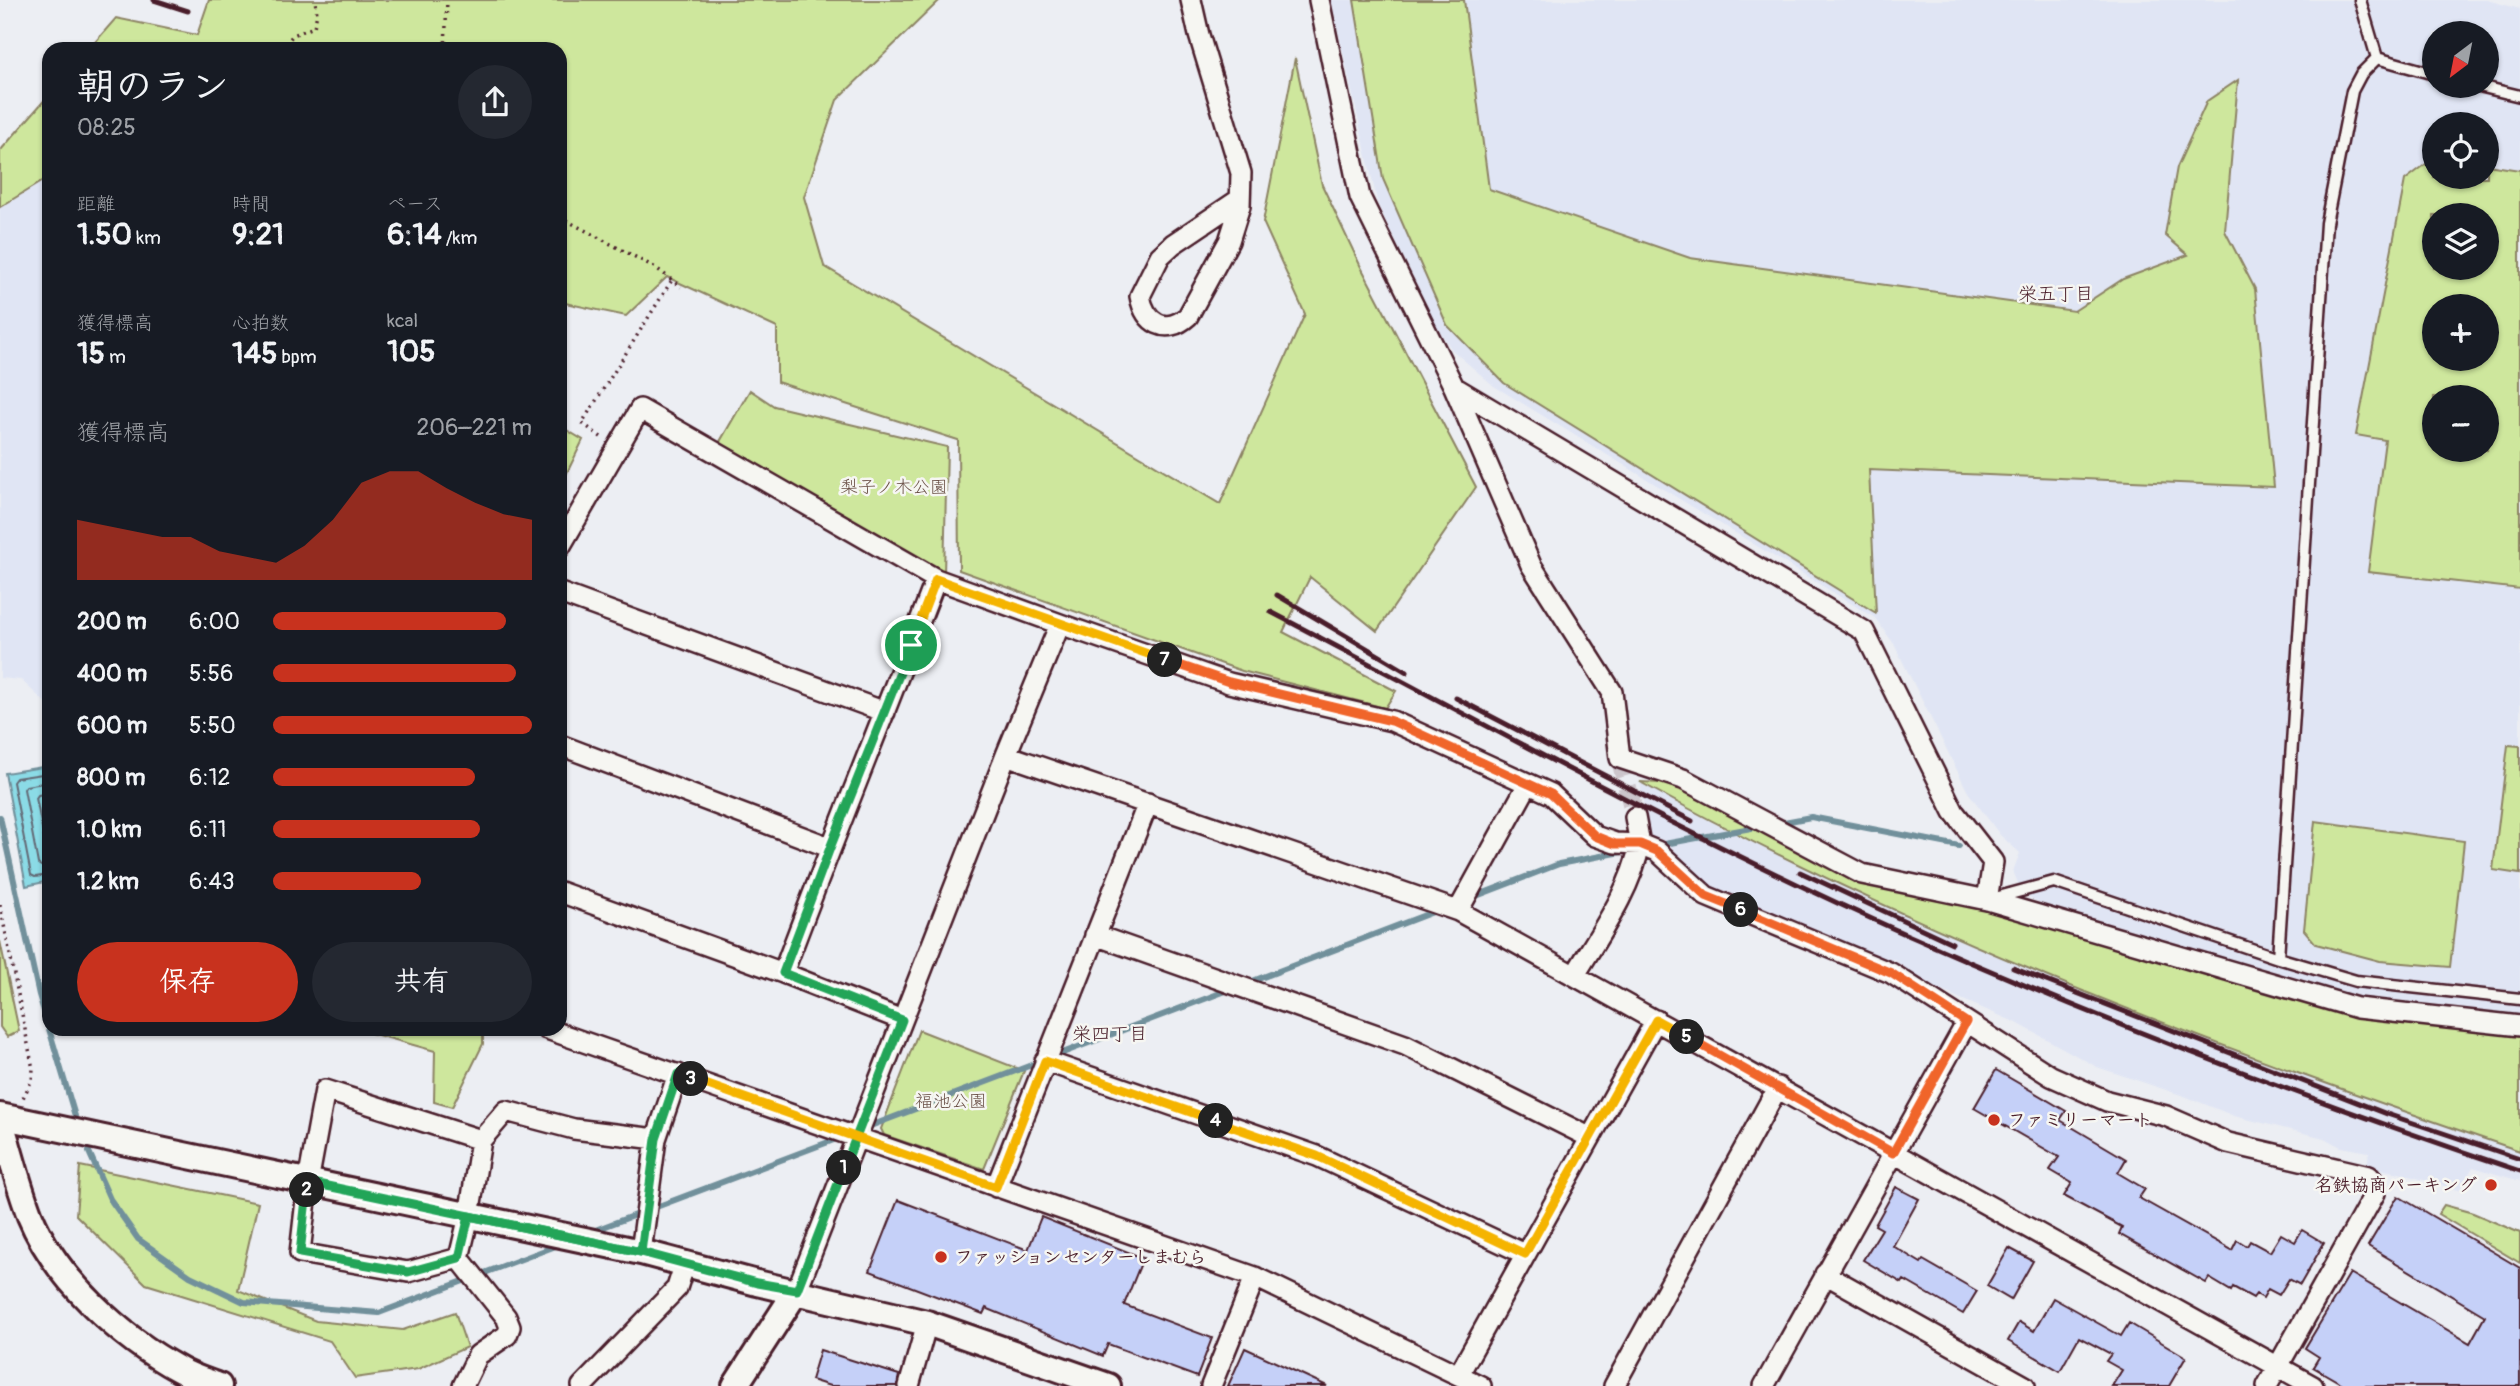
<!DOCTYPE html>
<html lang="ja">
<head>
<meta charset="utf-8">
<style>
  :root { --surface:#171b24; --page:#242831; --text:#f1f3f6; --muted:#9ea1a6; --accent:#c8321e }
  body { margin:0; font-family:Pangolin,"Klee One",sans-serif; background:var(--page); color:var(--text); height:100vh; display:flex; flex-direction:column; font-size:26px; white-space:nowrap }
  * { box-sizing:border-box; margin:0 }
  p { font-size:23px; color:var(--muted) }
  .icon { flex:none; width:38px; height:38px; fill:none; stroke:currentColor; stroke-width:2; stroke-linecap:round; stroke-linejoin:round }
  .map { position:relative; flex:1; overflow:hidden }
  .sheet { position:absolute; left:42px; top:42px; width:525px; height:994px; display:flex; flex-direction:column; background:var(--surface); border-radius:21px; box-shadow:0 2px 5px #0004 }
  .sheet>* { flex:none }
  .needle { width:46px; rotate:212deg }
  .controls { position:absolute; left:2422px; top:21px; display:grid; gap:14px }
  .controls a { display:grid; place-items:center; width:77px; height:77px; border-radius:50%; background:var(--surface); box-shadow:0 2px 5px #0004; font-size:35px }
  .pin { position:absolute; display:grid; place-items:center; width:60px; height:60px; color:#fff; margin:-30px; border:4px solid #fff; border-radius:50%; box-shadow:0 2px 7px #0007 }
  .km { position:absolute; width:35px; height:35px; margin:-18px; border-radius:50%; background:#222; color:#fff; font-size:19px; line-height:35px; text-align:center }
  .round { display:grid; place-items:center; flex:none; width:74px; height:74px; border-radius:37px; background:var(--page) }
  .head { display:flex; align-items:center; justify-content:space-between; height:119px; padding:0 35px }
  h1 { font-size:38px; font-weight:800; line-height:52px }
  .figures { display:grid; grid-template-columns:repeat(3,1fr); gap:10px; height:119px; padding:7px 35px }
  .figures div { display:grid; align-content:center }
  .figures b { font-size:30px; font-weight:800 }
  .figures small { font-size:19px; font-weight:400 }
  .figures p { font-size:19px }
  .chart { height:196px; padding:14px 35px }
  .chart p { display:flex; justify-content:space-between }
  .chart svg { width:100%; height:126px; margin-top:7px; fill:var(--accent); opacity:.7 }
  .button { display:flex; gap:14px; margin-top:auto; padding:14px 35px }
  .button a { flex:1; height:80px; border-radius:42px; background:var(--accent); color:#fff; font-size:28px; font-weight:800; line-height:80px; text-align:center }
  .button a+a { background:var(--page); color:var(--text) }
  ul { padding:0 35px; list-style:none; font-size:23px }
  li { display:grid; grid-template-columns:112px 84px 1fr; align-items:center; height:52px }
  li i { height:18px; border-radius:9px; background:var(--accent) }
  .map>svg:first-child { display:block }
</style>
</head>
<body>
<div class="map">
<svg width="2520" height="1386" viewBox="0 0 2520 1386">
  <rect width="100%" height="100%" fill="#eceef3"/>
  <filter id="ink" filterUnits="userSpaceOnUse"><feTurbulence type="fractalNoise" baseFrequency=".0143" numOctaves="2"/><feDisplacementMap in="SourceGraphic" scale="14" xChannelSelector="R" yChannelSelector="G"/><feConvolveMatrix kernelMatrix="1 2 1 2 8 2 1 2 1" color-interpolation-filters="sRGB"/></filter>
  <g filter="url(#ink)">
    <path fill="#e0e5f4" fill-rule="evenodd" d="M1331 0H2487L2520 9V1020L2366 1003 2070 917 2023 895 2013 871 2020 853 2000 835 1968 792 1894 644 1875 618 1494 386 1452 350 1438 329 1378 205ZM2434 33H2487V86H2434ZM2434 124H2487V177H2434ZM2434 215H2487V268H2434ZM2434 306H2487V359H2434ZM2434 397H2487V450H2434Z
      M49 173V706L21 680 0 678V207Z
      M1640 782 1725 829 1965 942 2272 1064 2520 1151V1181L2473 1167 2459 1190 2399 1173 2367 1166 2369 1152 2341 1147 2324 1138 2234 1116 2187 1097 2097 1067 2017 1023 1933 987 1918 979 1894 959 1884 961 1721 894 1687 873 1649 838Z"/>
    <path fill="#cee79d" stroke="#8c8364" stroke-width="2" fill-rule="evenodd" d="M209 0H940L837 100 804 197 824 266 1220 504 1305 314 1263 222 1295 58 1322 185 1360 265 1476 487 1377 631 1310 577 1283 632 1396 691 1385 708 1242 671 959 570 958 440 777 382V328L667 277 626 316 560 302V49H89L116 18 197 35Z
      M1354 0H1464L1489 189 1690 258 2074 311 2123 279 2188 255 2165 235 2177 167 2207 101 2238 80 2225 231 2255 289 2274 487 1869 470 1876 613 1504 383 1447 325 1383 179Z
      M49 95V177L0 207V151Z
      M2434 158V177H2487V165L2520 170V589L2368 572 2385 440 2356 435 2405 180ZM2434 215H2487V268H2434ZM2434 306H2487V359H2434ZM2434 397H2487V450H2434Z
      M750 390 774 406 947 447 944 575 718 445Z
      M560 426 583 440 560 487Z
      M2508 745 2520 746V874L2493 870Z
      M1640 782 1681 784 1860 880 1983 905 2359 1016 2520 1033V1151C2219 1049 1919 937 1640 782Z
      M2315 821 2464 841 2450 967 2380 961 2316 944 2304 930Z
      M0 941 19 1031 7 1037 0 1027Z
      M356 1029H483V1044L452 1107 434 1102 435 1051Z
      M919 1030 1024 1071 984 1169 884 1135 881 1129Z
      M80 1166 258 1203 238 1290 316 1321 403 1330 455 1312 467 1347 418 1369 355 1378 330 1341 146 1284 76 1215Z
      M2444 1205 2473 1213 2520 1233V1263L2438 1214Z"/>
    <path fill="#8bdbe6" stroke="#71909b" stroke-width="2" d="M49 766V881L26 886 5 773Z"/>
    <g fill="none" stroke-linecap="round" stroke-linejoin="round">
      <path stroke="#646a76" stroke-width="2" d="M49 773 16 778 13 782 31 875 35 877 49 875
        M49 782 26 786 24 789 38 864 41 866H49
        M49 793 38 795 36 798 47 853 49 855"/>
      <path stroke="#71909b" stroke-width="6" d="M0 817 39 995 49 1028
        M1779 823 1811 817 1959 846
        M1659 845 1762 826
        M1471 898 1559 864 1627 851
        M1245 984 1438 910
        M49 1029 75 1116
        M1052 1057 1231 989
        M865 1128 1042 1061
        M89 1152 110 1199 138 1239 190 1276 244 1302 379 1313 561 1244
        M590 1232 839 1138"/>
    </g>
    <path fill="#c5d0f8" stroke="#4a1f2b" stroke-width="2" d="M1996 1070 2066 1111 2060 1120 2126 1159 2118 1173 2145 1189 2139 1198 2232 1250 2237 1240 2247 1246 2250 1241 2270 1252 2281 1234 2295 1242 2302 1230 2324 1243 2300 1285 2289 1279 2279 1295 2268 1289 2263 1298 2256 1294 2253 1298 2233 1287 2231 1291 2209 1278 2206 1283 2119 1234 2122 1227 2064 1196 2072 1183 2050 1170 2059 1157 1974 1108Z
      M1896 1187 1919 1199 1893 1246 1921 1263 1923 1260 1977 1291 1963 1314 1904 1280 1902 1283 1863 1260 1882 1229 1875 1225Z
      M2398 1196 2520 1268V1386H2346L2313 1367 2319 1357 2305 1348 2350 1273 2470 1343 2485 1316 2368 1246Z
      M898 1200 1028 1250 1041 1217 1143 1258 1124 1305 1212 1338 1197 1377 1108 1344 1103 1356 986 1308 983 1314 870 1271Z
      M2009 1248 2033 1261 2011 1300 1987 1286Z
      M2053 1298 2121 1336 2129 1323 2186 1357 2169 1386H2112L2122 1370 2106 1361 2111 1354 2079 1337 2060 1371 2008 1341 2019 1322 2034 1331Z
      M1245 1348 1327 1386H1228Z
      M820 1350 899 1375 897 1386H830L811 1380Z"/>
    <g fill="none" stroke-linecap="round" stroke-linejoin="round">
      <path stroke="#ccc5cb" stroke-width="19" stroke-dasharray="19 10" stroke-linecap="butt" d="M1620 758 1635 817"/>
      <g stroke="#4a1f2b" stroke-width="15">
        <path id="service" d="M2360 0 2377 58
          M2377 58 2434 74
          M2479 86 2520 96
          M1995 898 2054 882 2278 958 2356 981 2520 999
          M2278 958 2326 223 2352 91 2361 74 2377 58"/>
      </g>
      <g stroke="#4a1f2b" stroke-width="24">
        <path id="minor" d="M1191 0 1199 35 1241 173 1240 206 1229 241 1188 316C1166 336 1145 323 1140 296L1160 256 1173 244 1240 199
          M1319 0 1360 197 1454 387 1531 565 1612 692 1620 758 1683 779 1862 874 1987 900 2357 1008 2520 1026
          M1454 387 1864 631 1954 812 1993 862 1987 900
          M560 547 640 409 936 579 1060 624 1006 755 797 1290
          M560 593 885 712
          M1060 624 1229 683 1392 721 1551 794 1595 836 1615 843 1640 844C1630 892 1600 933 1575 975
          M560 745 829 847
          M1006 755 1458 911 2313 1386
          M1635 817 1640 844 1657 851 1706 896 1891 973 2051 1076 2107 1101 2166 1116 2228 1143 2369 1176C2374 1181 2377 1186 2375 1193L2267 1386
          M560 892 783 973 902 1020
          M1458 911 1528 784
          M1095 935 1405 1045 1589 1137
          M783 973C832 841 886 711 936 579
          M547 1029 1255 1277 1481 1386
          M1045 1061 1317 1156 1525 1254
          M481 1140 325 1090 308 1182 300 1253 408 1272 459 1258 469 1216 481 1140 506 1111 574 1129 656 1139
          M996 1187 1148 803
          M641 1252 656 1139 678 1074
          M459 1258 506 1317 510 1327 507 1335 478 1355 463 1386
          M1825 1274 2025 1386
          M1459 1374 1656 1020
          M582 1386 677 1288 685 1263
          M909 1386 927 1323
          M1211 1386 1255 1277
          M1614 1386 1778 1087
          M1764 1386 1967 1022"/>
      </g>
      <g stroke="#4a1f2b" stroke-width="30">
        <path id="tertiary" d="M0 1116 641 1252 757 1283 927 1323 1108 1386
          M0 1119C10 1151 18 1185 30 1216 56 1279 121 1338 180 1370 192 1377 206 1381 219 1386
          M735 1386 797 1290"/>
      </g>
      <path stroke="#4a1f2b" stroke-width="3.5" stroke-dasharray="2 5" stroke-linecap="butt" d="M281 49 293 35 314 27 317 14 315 0
        M445 49 447 0
        M560 217 656 268 681 287
        M601 437 582 423 672 280
        M0 905 33 1069 32 1080 23 1098"/>
      <use href="#service" stroke="#f6f6f2" stroke-width="10"/>
      <use href="#minor" stroke="#f6f6f2" stroke-width="19"/>
      <use href="#tertiary" stroke="#f6f6f2" stroke-width="24"/>
      <path stroke="#4a1f2b" stroke-width="5" d="M154 0 188 11
        M1277 595 1407 672
        M1271 612C1480 721 1687 837 1903 933 2105 1022 2311 1101 2520 1171
        M1456 698 1692 821
        M1800 872 1952 943
        M2013 968 2387 1114 2520 1159"/>
    </g>
  </g>
  <g fill="none" stroke-linecap="round" stroke-linejoin="round" filter="url(#ink)">
    <g stroke="#fff" stroke-width="14">
      <path id="split-1" d="M844 1168 902 1020 783 973 830 848 911 645"/>
    </g>
    <g stroke="#fff" stroke-width="14">
      <path id="split-2" d="M307 1190 308 1182 641 1252 757 1283 797 1290 844 1168"/>
    </g>
    <g stroke="#fff" stroke-width="14">
      <path id="split-3" d="M307 1190 300 1253 408 1272 459 1258 469 1216 641 1252 656 1139 678 1074 691 1079"/>
    </g>
    <g stroke="#fff" stroke-width="14">
      <path id="split-4" d="M691 1079 996 1187 1045 1061 1216 1121"/>
    </g>
    <g stroke="#fff" stroke-width="14">
      <path id="split-5" d="M1216 1121 1317 1156 1525 1254 1656 1020 1687 1037"/>
    </g>
    <g stroke="#fff" stroke-width="14">
      <path id="split-6" d="M1687 1037 1893 1153 1966 1022 1891 973 1741 910"/>
    </g>
    <g stroke="#fff" stroke-width="14">
      <path id="split-7" d="M1165 660 1229 682 1392 721 1551 794 1595 836 1615 844H1640L1657 851 1706 896 1741 910"/>
    </g>
    <g stroke="#fff" stroke-width="14">
      <path id="split-8" d="M911 645 936 579 1165 660"/>
    </g>
    <use href="#split-1" stroke="#22a559" stroke-width="9"/>
    <use href="#split-2" stroke="#22a559" stroke-width="9"/>
    <use href="#split-3" stroke="#22a559" stroke-width="9"/>
    <use href="#split-4" stroke="#f5b400" stroke-width="9"/>
    <use href="#split-5" stroke="#f5b400" stroke-width="9"/>
    <use href="#split-6" stroke="#f0652b" stroke-width="9"/>
    <use href="#split-7" stroke="#f0652b" stroke-width="9"/>
    <use href="#split-8" stroke="#f5b400" stroke-width="9"/>
  </g>
  <g fill="#c8321e" stroke="#f6f6f2" stroke-width="2.5">
    <circle cx="1994" cy="1120" r="7"/>
    <circle cx="2491" cy="1185" r="7"/>
    <circle cx="941" cy="1257" r="7"/>
  </g>
  <g text-anchor="middle" dominant-baseline="central" stroke-width="5" stroke-linejoin="round" paint-order="stroke">
    <g font-size="18" fill="#6b5148" stroke="#f6f6f2">
      <text x="894" y="487">梨子ノ木公園</text>
      <text x="951" y="1101">福池公園</text>
    </g>
    <g font-size="18" font-weight="bold" fill="#4a1f2b" stroke="#f6f6f2" text-anchor="start">
      <text x="2008" y="1120">ファミリーマート</text>
      <text x="2477" y="1185" text-anchor="end">名鉄協商パーキング</text>
      <text x="955" y="1257">ファッションセンターしまむら</text>
    </g>
    <g font-size="19" fill="#4a1f2b" stroke="#f6f6f2">
      <text x="2056" y="294">栄五丁目</text>
      <text x="1110" y="1034">栄四丁目</text>
    </g>
  </g>
</svg>
<div class="controls">
<a><svg class="needle" viewBox="-14 -14 28 28"><path d="M0-13l5 13h-10z" fill="#e53935"/><path d="M0 13l5-13h-10z" fill="#9ea1a6"/></svg></a>
<a><svg class="icon" aria-label="locate" viewBox="0 0 24 24"><circle cx="12" cy="12" r="6"/><path d="M12 2v4M12 18v4M2 12h4M18 12h4"/></svg></a>
<a><svg class="icon" aria-label="layers" viewBox="0 0 24 24"><path d="M12 4l9 5-9 5-9-5zM3 14l9 5 9-5"/></svg></a>
<a>+</a>
<a>−</a>
</div>
<div class="pin" style="left:911px;top:645px;background:#1e9e55"><svg class="icon" aria-label="arrive" viewBox="0 0 24 24"><path d="M6 21V4h12l-3 4 3 4H6"/></svg></div>
<b class="km" style="left:844px;top:1168px">1</b>
<b class="km" style="left:307px;top:1190px">2</b>
<b class="km" style="left:691px;top:1079px">3</b>
<b class="km" style="left:1216px;top:1121px">4</b>
<b class="km" style="left:1687px;top:1037px">5</b>
<b class="km" style="left:1741px;top:910px">6</b>
<b class="km" style="left:1165px;top:660px">7</b>
<section class="sheet">
<div class="head"><div><h1>朝のラン</h1><p>08:25</p></div><a class="round"><svg class="icon" aria-label="share" viewBox="0 0 24 24"><path d="M12 15V3M7 8l5-5 5 5M5 13v7h14v-7"/></svg></a></div>
<div class="figures">
<div><p>距離</p><b>1.50<small> km</small></b></div>
<div><p>時間</p><b>9:21</b></div>
<div><p>ペース</p><b>6:14<small> /km</small></b></div>
</div>
<div class="figures">
<div><p>獲得標高</p><b>15<small> m</small></b></div>
<div><p>心拍数</p><b>145<small> bpm</small></b></div>
<div><p>kcal</p><b>105</b></div>
</div>
<div class="chart"><p><span>獲得標高</span>206–221 m</p>
<svg viewBox="0 0 160 44" preserveAspectRatio="none"><path d="M0 44V23L10 25L20 27L30 29L40 29L50 34L60 36L70 38L80 32L90 23L100 10L110 6L120 6L130 12L140 17L150 21L160 23V44z"/></svg>
</div>
<ul>
<li><b>200 m</b>6:00<i style="width:90%"></i></li>
<li><b>400 m</b>5:56<i style="width:94%"></i></li>
<li><b>600 m</b>5:50<i style="width:100%"></i></li>
<li><b>800 m</b>6:12<i style="width:78%"></i></li>
<li><b>1.0 km</b>6:11<i style="width:80%"></i></li>
<li><b>1.2 km</b>6:43<i style="width:57%"></i></li>
</ul>
<div class="button"><a>保存</a><a>共有</a></div>
</section>
</div>
</body>
</html>
